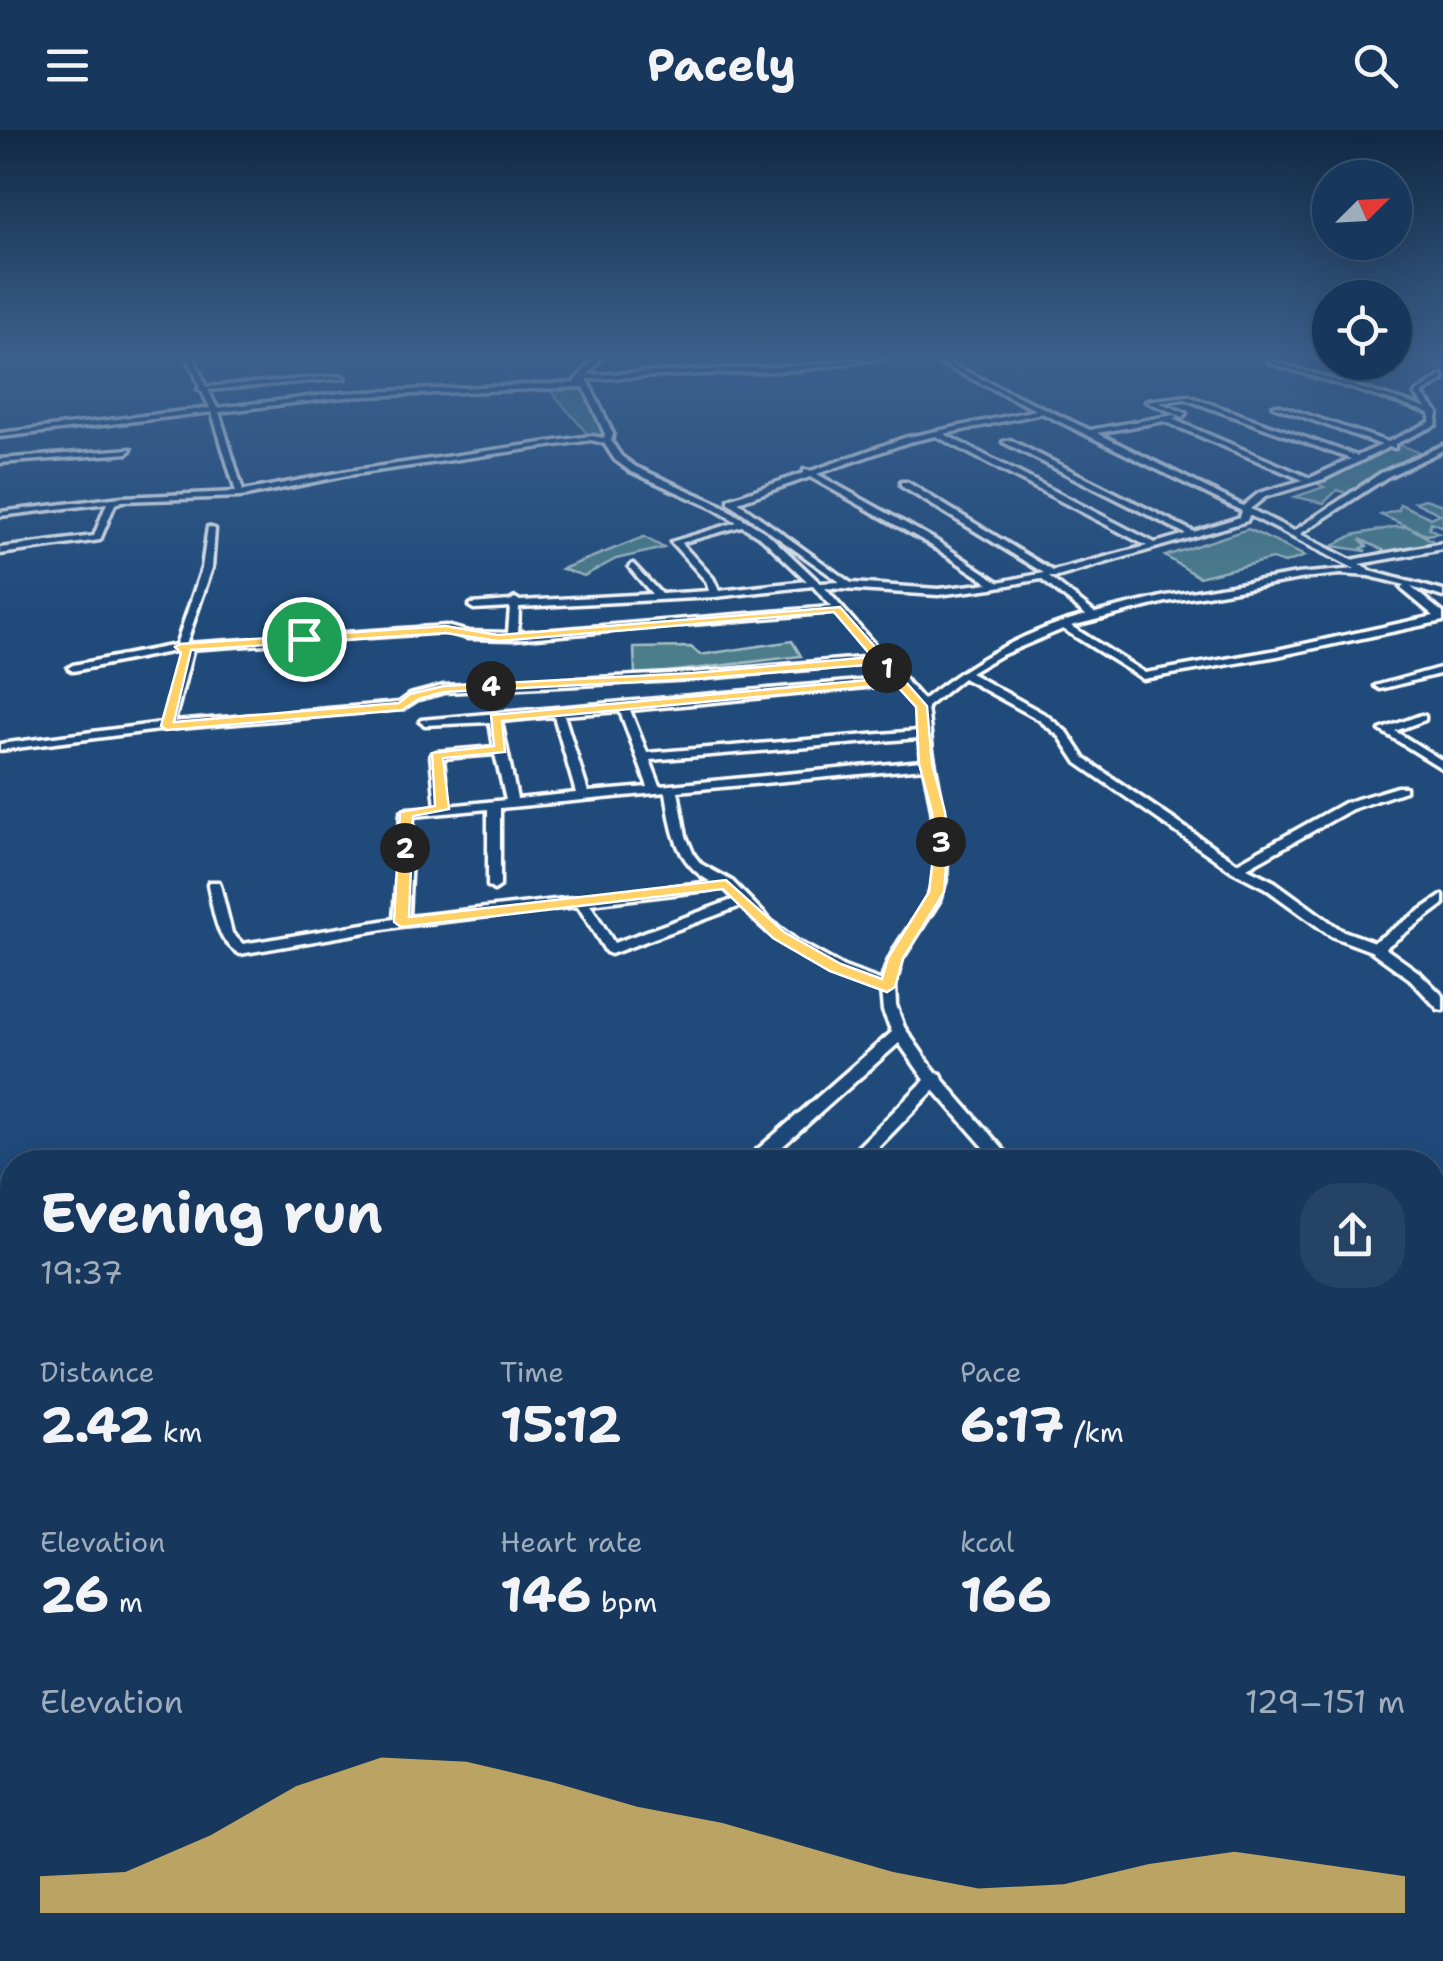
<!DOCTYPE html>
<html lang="en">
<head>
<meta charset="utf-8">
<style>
  :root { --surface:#17385c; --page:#244365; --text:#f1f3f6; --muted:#9eacbb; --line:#365272; --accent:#ffd166 }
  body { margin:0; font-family:"Shantell Sans",sans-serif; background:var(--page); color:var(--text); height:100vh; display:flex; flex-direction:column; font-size:38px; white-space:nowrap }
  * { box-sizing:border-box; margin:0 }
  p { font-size:32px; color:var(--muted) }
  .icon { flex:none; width:55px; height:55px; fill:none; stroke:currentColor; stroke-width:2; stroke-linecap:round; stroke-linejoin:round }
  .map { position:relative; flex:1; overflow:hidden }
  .drawer { position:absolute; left:0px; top:1020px; width:1445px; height:812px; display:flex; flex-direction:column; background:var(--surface); border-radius:40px 40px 0 0; box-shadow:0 10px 40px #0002,0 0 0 2px var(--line) }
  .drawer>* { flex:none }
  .needle { width:65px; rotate:66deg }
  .tools { position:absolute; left:1312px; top:30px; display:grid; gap:20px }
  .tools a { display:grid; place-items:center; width:100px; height:100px; border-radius:50%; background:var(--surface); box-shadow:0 10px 40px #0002,0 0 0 2px var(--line); font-size:50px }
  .pin { position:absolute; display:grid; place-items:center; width:85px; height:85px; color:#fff; margin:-42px; border:5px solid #fff; border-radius:50%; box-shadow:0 2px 10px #0007 }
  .km { position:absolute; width:50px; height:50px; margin:-25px; border-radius:50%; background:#222; color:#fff; font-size:28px; line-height:50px; text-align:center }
  .round { display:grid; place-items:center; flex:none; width:105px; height:105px; border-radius:40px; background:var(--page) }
  .headline { display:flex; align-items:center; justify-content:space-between; height:170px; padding:0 40px }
  h1 { font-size:55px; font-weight:700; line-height:75px }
  .figures { display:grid; grid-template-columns:repeat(3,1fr); gap:15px; height:170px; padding:10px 40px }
  .figures div { display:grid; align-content:center }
  .figures b { font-size:50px; font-weight:700 }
  .figures small { font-size:28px; font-weight:400 }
  .figures p { font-size:28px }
  .chart { height:280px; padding:20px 40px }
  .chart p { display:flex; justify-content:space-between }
  .chart svg { width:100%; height:180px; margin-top:10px; fill:var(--accent); opacity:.7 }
  header { display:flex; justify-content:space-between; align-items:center; height:130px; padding:0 40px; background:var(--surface); font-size:45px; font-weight:700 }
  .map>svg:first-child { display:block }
</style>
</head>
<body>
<header><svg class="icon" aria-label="menu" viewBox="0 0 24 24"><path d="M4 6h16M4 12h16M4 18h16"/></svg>Pacely<svg class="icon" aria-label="search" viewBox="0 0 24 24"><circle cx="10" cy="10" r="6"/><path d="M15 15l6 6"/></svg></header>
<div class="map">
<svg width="1443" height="1831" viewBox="0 0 1443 1831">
  <rect width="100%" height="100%" fill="#1f4a7a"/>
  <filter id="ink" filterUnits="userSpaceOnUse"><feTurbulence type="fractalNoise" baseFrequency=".01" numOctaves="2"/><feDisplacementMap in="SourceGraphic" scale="20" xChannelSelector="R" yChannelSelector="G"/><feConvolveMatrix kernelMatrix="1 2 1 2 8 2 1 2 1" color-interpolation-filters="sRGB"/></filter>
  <g filter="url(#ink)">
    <path fill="#4c7e8a" stroke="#a6bec4" stroke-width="2.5" d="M546 255H586L609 304 591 308Z
      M1400 315 1423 324 1348 364 1337 360 1324 373 1295 367 1324 357 1316 353Z
      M1425 369 1443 375V397L1431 392 1429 398 1438 403 1427 405 1381 385 1399 380 1400 374 1431 388 1440 384 1415 372Z
      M1395 397H1409L1438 414 1389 423 1360 409 1367 416 1362 418 1366 421 1333 416 1353 405Z
      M1248 399 1305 426 1285 433 1272 429 1199 447 1165 426Z
      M644 407 664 418 616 429 584 446 562 439Z
      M792 511 801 526 635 546 634 518 691 517 700 525Z"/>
    <path fill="#457ca2" stroke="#8fb0c7" stroke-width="2.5" d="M0 1417 12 1425V1820H443L454 1831H0Z"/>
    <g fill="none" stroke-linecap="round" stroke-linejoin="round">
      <g stroke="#fff" stroke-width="7">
        <path id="minor" d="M188 227H194L206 257 342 246 345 248 208 260 217 278 343 263 575 253V251L596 227H602L588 245 798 236 888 227 798 240 587 249 613 304 611 311 621 326 636 337 719 374 768 404 820 453 840 452 729 373V369L804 343V340L811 341 904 308 1036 280 927 227H935L1090 300 1174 285 1178 287 1172 289 1310 348 1351 329 1185 269 1158 272 1186 283 1183 287 1146 271 1188 266 1357 326 1382 315 1273 276 1278 275 1388 312 1430 292V283L1268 232V230L1426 278 1415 264 1443 245V250L1422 264 1438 283 1436 295 1395 314V318L1389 317 1324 349 1265 367 1250 379 1294 401 1381 343 1443 315V320L1387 347 1300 404 1351 430 1443 413V419L1359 434 1370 441 1443 461V467L1411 457 1443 483V491L1277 526 1143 549 1063 499 999 526 970 543 1046 585 1068 603 1085 629 1237 733 1344 673 1397 657H1405V661L1352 679 1247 738 1275 752 1341 800 1374 812 1443 765V775L1385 818 1420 843 1443 866V880L1438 879 1410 849 1371 821 1331 806 1265 758 1232 741 1077 633 1060 607 1038 589 963 548 927 577 932 620 948 706 946 750 939 771 902 829 895 855 896 875 904 897 929 933 937 943 941 944 943 950 1014 1032H997L934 960 864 1032H846L848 1027 925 950 899 913 765 1032H747L749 1027 892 902 883 881 881 860C827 845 779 818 741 776L611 824 606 822 578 776 401 796 240 824C215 810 214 781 208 755L209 752H219L220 755 232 803 243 814 394 789 401 683 407 679 436 677 431 625 437 622 494 617 490 592 425 595 420 592 421 590 893 548 879 533 693 549 444 562 418 569 402 579 167 599 0 620V614L162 593 182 524 175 521 73 541 68 538 73 535 176 515 202 438 208 397 215 399 212 438 186 514 446 496 468 502 508 503 510 477 474 479 469 476 471 474 510 471 515 468 520 471 652 464 629 437 633 434 661 464 709 461 706 451 671 412 737 392 713 378 630 341 615 330 604 313 591 310 348 345 241 367 122 371 115 374 100 410 0 424V418L94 406 107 373 0 386V382L121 367 236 362 212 282 0 307V303L210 278 202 261 198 259 200 257ZM584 257 605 304 604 308 591 306 348 341 243 361 219 282 343 267ZM1042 283 1242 381 1240 387 1194 402 1010 310 1003 312 1186 404 1155 413 944 304ZM1164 291 1303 350 1259 363 1243 376 1097 303ZM936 306 1147 416 1053 441 907 352H901V356L1044 443 999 452 932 408 817 344 909 312ZM810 347 926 412 989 453 938 459 851 453 738 372ZM1249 385 1355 439 1297 444 1166 466 1095 483 1049 447H1057L1247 391ZM742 396 762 408 807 451 719 461 713 448 681 413ZM1340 444 1369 446 1405 455 1401 458 1403 460 1434 486 1277 520 1145 543 1071 496 1166 472 1312 447ZM1041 449 1086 485C1026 501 972 530 923 570L825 458 938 465 992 458ZM813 456 831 477 518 503 519 477 715 467ZM835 482 874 527 693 543 444 556 410 565 399 573 174 592 192 522 189 519 446 502 468 508 513 509ZM897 554 917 576 918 601 647 623 630 580ZM620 581 648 657 588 662 564 585ZM554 586 576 663 517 669 501 591ZM919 608 922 631 660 656 650 630ZM495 624 506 670 448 676 443 628ZM924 638C932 681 948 735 923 776 908 801 888 821 882 851L844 837 797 811 771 791 732 751 701 734 694 725 686 706 678 661ZM666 662C672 700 675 732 711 752L408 787 413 686 488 679V756L494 760 500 756V678ZM724 758 735 769 614 813 590 774Z
          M131 319 128 323 0 333V329Z
          M1443 537V543L1380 559 1375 556Z
          M1421 585 1425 586V590L1395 601 1443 631V639L1380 600Z
          M0 1074 12 1081V1098L0 1091Z
          M1432 1633 1443 1640V1671L1432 1665Z
          M1071 1820H1108L1114 1831H1077Z"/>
      </g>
      <use href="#minor" fill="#1f4a7a" fill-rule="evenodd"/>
    </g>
  </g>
  <linearGradient id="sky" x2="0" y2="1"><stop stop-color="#112943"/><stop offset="0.47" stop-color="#3c608d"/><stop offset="1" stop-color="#3c608d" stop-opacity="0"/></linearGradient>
  <rect width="1443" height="483" fill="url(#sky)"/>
  <path fill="#ffd166" stroke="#fff" stroke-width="2.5" fill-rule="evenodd" d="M840 477 927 576 932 634 945 682 948 710 944 762 903 828 895 857 887 862 830 841 773 808 723 759 401 797 394 792 400 682 435 676 432 623 494 616 491 585 890 548 877 534 693 549 444 562 419 569 402 580 167 600 161 596 181 523 175 517 180 514 446 496 498 505ZM834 482 872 527 693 543 444 556 410 564 399 573 174 592 191 520 446 503 498 511ZM895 554 916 577 919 634 932 682 935 710 929 762 888 828 882 849 841 834 784 802 726 750 409 787 413 686 449 679 443 628 505 622 502 591Z"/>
</svg>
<div class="tools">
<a><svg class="needle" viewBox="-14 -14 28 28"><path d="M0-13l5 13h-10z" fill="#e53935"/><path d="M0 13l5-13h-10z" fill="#9eacbb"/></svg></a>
<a><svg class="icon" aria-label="locate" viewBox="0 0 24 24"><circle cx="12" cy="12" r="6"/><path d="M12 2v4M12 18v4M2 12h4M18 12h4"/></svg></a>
</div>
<div class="pin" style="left:304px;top:509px;background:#1e9e55"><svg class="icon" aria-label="arrive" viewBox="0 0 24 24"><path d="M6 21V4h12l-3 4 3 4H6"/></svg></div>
<b class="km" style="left:887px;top:538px">1</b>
<b class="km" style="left:405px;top:718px">2</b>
<b class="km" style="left:941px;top:712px">3</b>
<b class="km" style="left:491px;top:556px">4</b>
<section class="drawer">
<div class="headline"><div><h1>Evening run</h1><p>19:37</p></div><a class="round"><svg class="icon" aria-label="share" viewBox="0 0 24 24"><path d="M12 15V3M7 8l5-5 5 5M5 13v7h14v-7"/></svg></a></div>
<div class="figures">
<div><p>Distance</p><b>2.42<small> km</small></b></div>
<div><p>Time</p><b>15:12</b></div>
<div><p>Pace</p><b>6:17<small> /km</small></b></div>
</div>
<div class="figures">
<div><p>Elevation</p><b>26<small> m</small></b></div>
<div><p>Heart rate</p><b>146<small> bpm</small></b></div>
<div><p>kcal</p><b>166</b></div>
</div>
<div class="chart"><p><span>Elevation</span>129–151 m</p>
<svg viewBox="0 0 160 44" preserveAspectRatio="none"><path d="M0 44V35L10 34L20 25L30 13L40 6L50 7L60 12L70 18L80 22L90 28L100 34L110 38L120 37L130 32L140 29L150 32L160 35V44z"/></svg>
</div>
</section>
</div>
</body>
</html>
